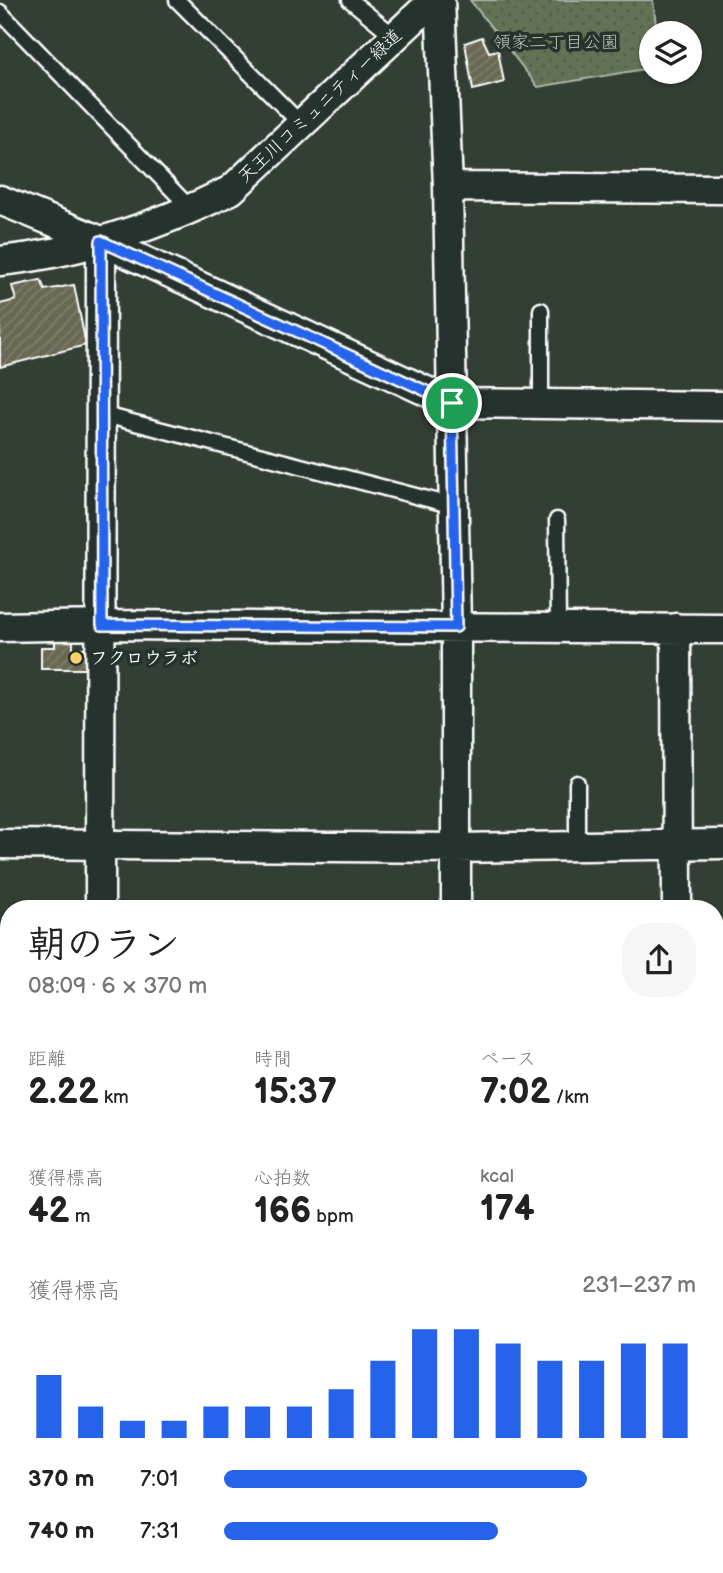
<!DOCTYPE html>
<html lang="ja">
<head>
<meta charset="utf-8">
<style>
  :root { --surface:#fff; --page:#f6f6f6; --text:#222; --muted:#767676; --accent:#2563eb }
  body { margin:0; font-family:"Balsamiq Sans","Klee One",sans-serif; background:var(--page); color:var(--text); height:100vh; display:flex; flex-direction:column; font-size:26px; white-space:nowrap }
  * { box-sizing:border-box; margin:0 }
  p { font-size:23px; color:var(--muted) }
  .icon { flex:none; width:38px; height:38px; fill:none; stroke:currentColor; stroke-width:2; stroke-linecap:round; stroke-linejoin:round }
  .map { position:relative; flex:1; overflow:hidden }
  .drawer { position:absolute; left:0px; top:900px; width:724px; height:674px; display:flex; flex-direction:column; background:var(--surface); border-radius:28px 28px 0 0; box-shadow:0 2px 5px #0004 }
  .drawer>* { flex:none }
  .fabs { position:absolute; left:639px; top:21px; display:grid; gap:14px }
  .fabs a { display:grid; place-items:center; width:63px; height:63px; border-radius:50%; background:var(--surface); box-shadow:0 2px 5px #0004; font-size:35px }
  .pin { position:absolute; display:grid; place-items:center; width:60px; height:60px; color:#fff; margin:-30px; border:4px solid #fff; border-radius:50%; box-shadow:0 2px 7px #0007 }
  .round { display:grid; place-items:center; flex:none; width:74px; height:74px; border-radius:28px; background:var(--page) }
  .head { display:flex; align-items:center; justify-content:space-between; height:119px; padding:0 28px }
  h1 { font-size:38px; font-weight:700; line-height:52px }
  .stats { display:grid; grid-template-columns:repeat(3,1fr); gap:10px; height:119px; padding:7px 28px }
  .stats div { display:grid; align-content:center }
  .stats b { font-size:35px; font-weight:700 }
  .stats small { font-size:19px; font-weight:400 }
  .stats p { font-size:19px }
  .chart { height:196px; padding:14px 28px }
  .chart p { display:flex; justify-content:space-between }
  .chart svg { width:100%; height:126px; margin-top:7px; stroke:var(--accent); stroke-width:6 }
  ul { padding:0 28px; list-style:none; font-size:23px }
  li { display:grid; grid-template-columns:112px 84px 1fr; align-items:center; height:52px }
  li i { height:18px; border-radius:9px; background:var(--accent) }
  .map>svg:first-child { display:block }
</style>
</head>
<body>
<div class="map">
<svg width="723" height="1573" viewBox="0 0 723 1573">
  <defs>
    <pattern id="park-dots" width="8" height="8" patternUnits="userSpaceOnUse" patternTransform="scale(1.75)"><rect width="8" height="8" fill="#627254"/><path d="M2 2h.1M6 6h.1" fill="none" stroke="#555b4f" stroke-width="1.8" stroke-linecap="round"/></pattern>
    <pattern id="building-hatch" width="6" height="6" patternUnits="userSpaceOnUse" patternTransform="scale(1.75)"><rect width="6" height="6" fill="#676852"/><path d="M-1 1l2-2M0 6l6-6M5 7l2-2" fill="none" stroke="#7e7f6c"/></pattern>
  </defs>
  <rect width="100%" height="100%" fill="#333e34"/>
  <filter id="ink" filterUnits="userSpaceOnUse"><feTurbulence type="fractalNoise" baseFrequency=".0143" numOctaves="2"/><feDisplacementMap in="SourceGraphic" scale="14" xChannelSelector="R" yChannelSelector="G"/><feConvolveMatrix kernelMatrix="1 2 1 2 8 2 1 2 1" color-interpolation-filters="sRGB"/></filter>
  <g filter="url(#ink)">
    <path fill="url(#park-dots)" stroke="#b0b8aa" stroke-width="2" d="M470 0H653L657 33H651V68L538 87Z"/>
    <path fill="url(#building-hatch)" stroke="#fff" stroke-width="2" d="M482 37 489 52 498 50 504 82 473 90 465 43Z
      M41 280 45 290 74 285 86 345 0 367V304L16 300 12 286Z
      M55 641H73V648H85V669H41V647H55Z
      M0 1101H9V1159H0Z
      M723 1432V1457L716 1458V1433Z
      M716 1510H723V1535H716Z
      M482 1564H578L577 1573H481Z"/>
    <g fill="none" stroke-linecap="round" stroke-linejoin="round">
      <g stroke="#fff" stroke-width="19">
        <path id="lane" d="M177 0 301 124
          M350 0 394 36
          M0 12 191 209
          M541 310V404
          M101 414 454 506
          M557 520 558 628
          M577 783V846"/>
      </g>
      <g stroke="#fff" stroke-width="33">
        <path id="street" d="M440 0 448 187 456 627V908
          M448 187 723 189
          M0 200 101 241 452 403 723 406
          M0 261C79 253 160 225 231 190L434 0
          M0 627 102 625 723 629
          M676 628 677 908
          M0 844 456 848 723 844
          M100 908 101 241
          M716 1067H723
          M0 1070H9
          M716 1288H723
          M0 1290H9
          M88 1573 89 1564
          M434 1573 435 1564"/>
      </g>
      <g stroke="#fff" stroke-width="44">
        <path id="primary" d="M716 1389 723 1388
          M0 1476 9 1475"/>
      </g>
      <use href="#lane" stroke="#26332d" stroke-width="14"/>
      <use href="#street" stroke="#26332d" stroke-width="28"/>
      <use href="#primary" stroke="#706f52" stroke-width="38"/>
    </g>
  </g>
  <g fill="none" stroke-linecap="round" stroke-linejoin="round" filter="url(#ink)">
    <g stroke="#fff" stroke-width="14">
      <path id="route" d="M101 241 452 403 456 627 102 625Z"/>
    </g>
    <use href="#route" stroke="#2563eb" stroke-width="9"/>
  </g>
  <circle fill="#ffd166" stroke="#26332d" stroke-width="2.5" cx="76" cy="658" r="7"/>
  <g text-anchor="middle" dominant-baseline="central" stroke-width="7" stroke-linejoin="round" paint-order="stroke">
    <g font-size="18" fill="#b8c0b2" stroke="#26332d">
      <text x="556" y="42">領家二丁目公園</text>
    </g>
    <g font-size="18" fill="#fff" stroke="#26332d">
      <text transform="translate(320 106) rotate(-43)">天王川コミュニティー緑道</text>
    </g>
    <g font-size="18" font-weight="bold" fill="#fff" stroke="#26332d" text-anchor="start">
      <text x="90" y="658">フクロウラボ</text>
    </g>
  </g>
</svg>
<div class="fabs">
<a><svg class="icon" aria-label="layers" viewBox="0 0 24 24"><path d="M12 4l9 5-9 5-9-5zM3 14l9 5 9-5"/></svg></a>
</div>
<div class="pin" style="left:452px;top:403px;background:#1e9e55"><svg class="icon" aria-label="arrive" viewBox="0 0 24 24"><path d="M6 21V4h12l-3 4 3 4H6"/></svg></div>
<section class="drawer">
<div class="head"><div><h1>朝のラン</h1><p>08:09 · 6 × 370 m</p></div><a class="round"><svg class="icon" aria-label="share" viewBox="0 0 24 24"><path d="M12 15V3M7 8l5-5 5 5M5 13v7h14v-7"/></svg></a></div>
<div class="stats">
<div><p>距離</p><b>2.22<small> km</small></b></div>
<div><p>時間</p><b>15:37</b></div>
<div><p>ペース</p><b>7:02<small> /km</small></b></div>
</div>
<div class="stats">
<div><p>獲得標高</p><b>42<small> m</small></b></div>
<div><p>心拍数</p><b>166<small> bpm</small></b></div>
<div><p>kcal</p><b>174</b></div>
</div>
<div class="chart"><p><span>獲得標高</span>231–237 m</p>
<svg viewBox="0 0 160 44" preserveAspectRatio="none"><path d="M5 44V22M15 44V33M25 44V38M35 44V38M45 44V33M55 44V33M65 44V33M75 44V27M85 44V17M95 44V6M105 44V6M115 44V11M125 44V17M135 44V17M145 44V11M155 44V11"/></svg>
</div>
<ul>
<li><b>370 m</b>7:01<i style="width:77%"></i></li>
<li><b>740 m</b>7:31<i style="width:58%"></i></li>
</ul>
</section>
</div>
</body>
</html>
